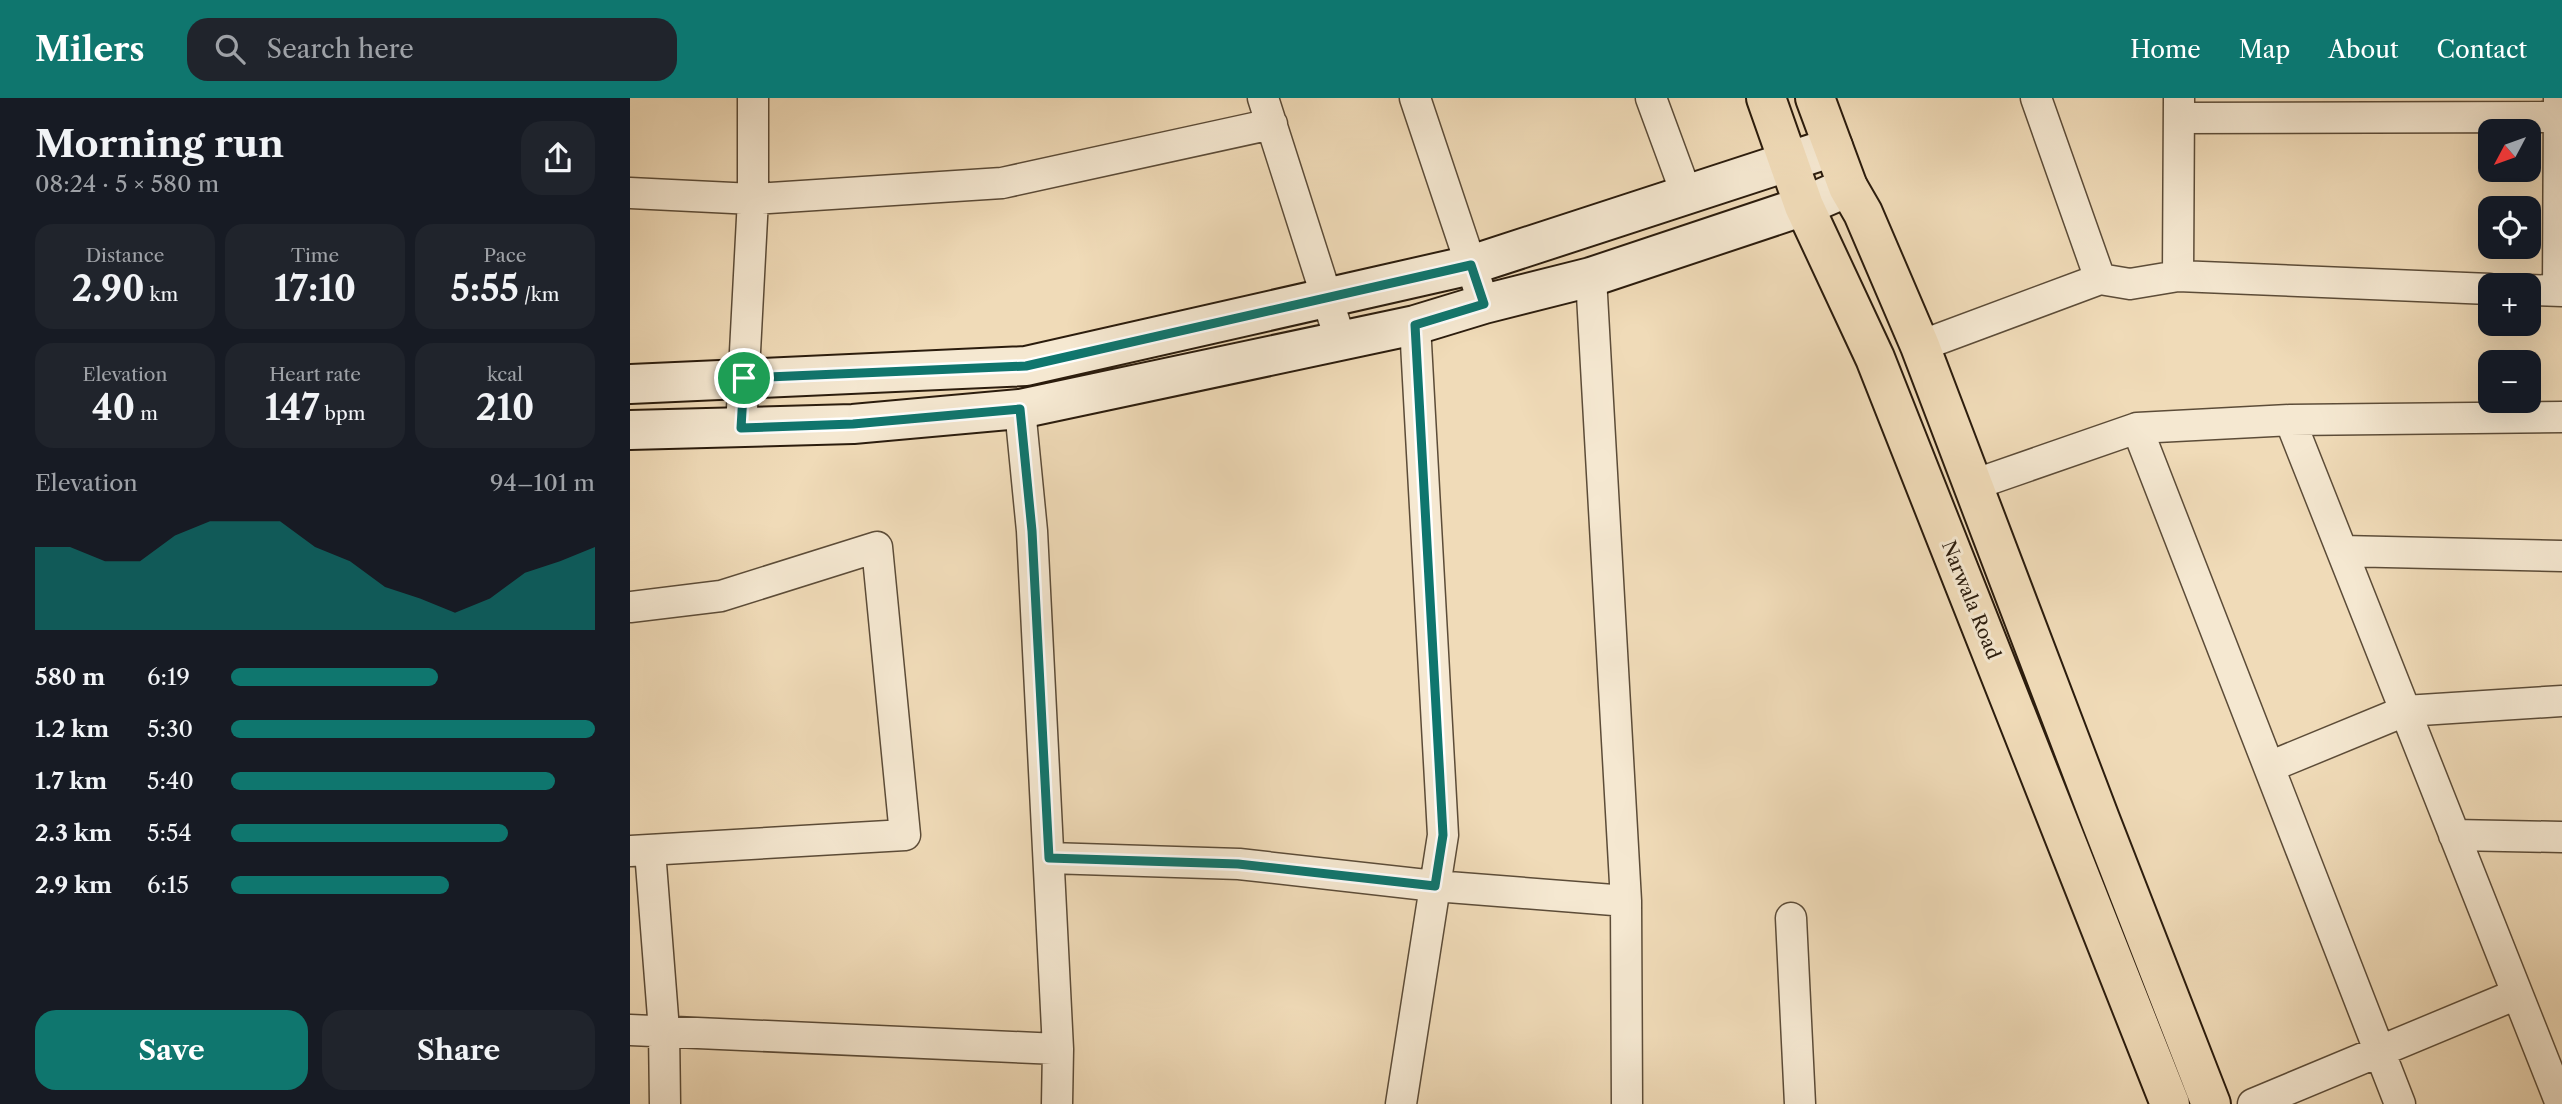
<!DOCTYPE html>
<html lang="en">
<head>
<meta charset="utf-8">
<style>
  :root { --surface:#171b24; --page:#20242c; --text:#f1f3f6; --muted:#9ea1a6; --accent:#0f766e }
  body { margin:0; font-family:"Libre Caslon Text",serif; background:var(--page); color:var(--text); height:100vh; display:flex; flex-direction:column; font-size:26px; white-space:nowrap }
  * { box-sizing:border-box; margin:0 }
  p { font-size:23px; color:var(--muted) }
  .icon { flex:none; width:38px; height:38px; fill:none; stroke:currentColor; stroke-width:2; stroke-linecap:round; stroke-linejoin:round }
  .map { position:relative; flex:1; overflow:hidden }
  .details { display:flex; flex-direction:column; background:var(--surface); width:630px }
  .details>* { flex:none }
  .needle { width:46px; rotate:229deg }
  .fabs { position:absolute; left:1848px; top:21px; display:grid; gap:14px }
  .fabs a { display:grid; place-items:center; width:63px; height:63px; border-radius:14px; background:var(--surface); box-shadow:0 7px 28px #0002; font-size:35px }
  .pin { position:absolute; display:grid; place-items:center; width:60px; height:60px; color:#fff; margin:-30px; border:4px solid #fff; border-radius:50%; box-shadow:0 2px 7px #0007 }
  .round { display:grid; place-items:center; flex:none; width:74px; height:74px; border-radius:21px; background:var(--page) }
  .overview { display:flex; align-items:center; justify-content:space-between; height:119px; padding:0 35px }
  h1 { font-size:38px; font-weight:700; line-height:52px }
  .stats { display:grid; grid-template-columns:repeat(3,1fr); gap:10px; height:119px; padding:7px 35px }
  .stats div { display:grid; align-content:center; border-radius:18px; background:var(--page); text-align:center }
  .stats b { font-size:35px; font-weight:700 }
  .stats small { font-size:19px; font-weight:400 }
  .stats p { font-size:19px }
  .chart { height:196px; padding:14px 35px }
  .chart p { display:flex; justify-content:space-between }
  .chart svg { width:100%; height:126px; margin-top:7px; fill:var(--accent); opacity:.7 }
  .cta { display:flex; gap:14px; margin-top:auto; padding:14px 35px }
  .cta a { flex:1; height:80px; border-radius:21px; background:var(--accent); color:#fff; font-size:28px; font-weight:700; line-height:80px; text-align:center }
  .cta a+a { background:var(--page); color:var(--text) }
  ul { padding:0 35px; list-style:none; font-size:23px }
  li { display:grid; grid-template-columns:112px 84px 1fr; align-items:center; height:52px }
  li i { height:18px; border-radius:9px; background:var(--accent) }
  header { display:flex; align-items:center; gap:42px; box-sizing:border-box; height:98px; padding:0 35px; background:var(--accent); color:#fff }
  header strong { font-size:33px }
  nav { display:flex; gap:38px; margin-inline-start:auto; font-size:24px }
  .search { width:490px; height:63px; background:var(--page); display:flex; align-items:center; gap:18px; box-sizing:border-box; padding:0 24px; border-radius:21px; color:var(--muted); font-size:26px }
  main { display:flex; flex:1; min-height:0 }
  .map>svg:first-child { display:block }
</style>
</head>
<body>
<header>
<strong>Milers</strong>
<div class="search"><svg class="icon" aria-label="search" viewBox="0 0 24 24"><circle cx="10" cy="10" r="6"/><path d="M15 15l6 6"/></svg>Search here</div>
<nav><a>Home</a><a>Map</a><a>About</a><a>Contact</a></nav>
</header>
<main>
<section class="details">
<div class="overview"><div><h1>Morning run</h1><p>08:24 · 5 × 580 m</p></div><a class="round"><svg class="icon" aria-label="share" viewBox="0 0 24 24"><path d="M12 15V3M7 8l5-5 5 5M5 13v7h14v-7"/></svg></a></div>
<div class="stats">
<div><p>Distance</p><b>2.90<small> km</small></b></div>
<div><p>Time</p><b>17:10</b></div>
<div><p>Pace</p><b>5:55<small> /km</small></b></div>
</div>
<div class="stats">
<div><p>Elevation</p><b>40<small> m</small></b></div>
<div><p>Heart rate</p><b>147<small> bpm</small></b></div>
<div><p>kcal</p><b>210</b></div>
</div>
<div class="chart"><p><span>Elevation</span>94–101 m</p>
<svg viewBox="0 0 160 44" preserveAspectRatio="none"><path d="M0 44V15L10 15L20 20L30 20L40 11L50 6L60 6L70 6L80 15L90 20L100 29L110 33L120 38L130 33L140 24L150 20L160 15V44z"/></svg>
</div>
<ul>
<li><b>580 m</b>6:19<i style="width:57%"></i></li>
<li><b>1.2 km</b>5:30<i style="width:100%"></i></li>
<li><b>1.7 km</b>5:40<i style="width:89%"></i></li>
<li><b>2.3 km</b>5:54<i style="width:76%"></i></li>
<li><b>2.9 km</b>6:15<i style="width:60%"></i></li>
</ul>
<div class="cta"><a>Save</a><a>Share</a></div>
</section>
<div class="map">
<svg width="1932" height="1006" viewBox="0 0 1932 1006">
  <rect width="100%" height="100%" fill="#f0dbb8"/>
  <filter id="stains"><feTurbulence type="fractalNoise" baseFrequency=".00286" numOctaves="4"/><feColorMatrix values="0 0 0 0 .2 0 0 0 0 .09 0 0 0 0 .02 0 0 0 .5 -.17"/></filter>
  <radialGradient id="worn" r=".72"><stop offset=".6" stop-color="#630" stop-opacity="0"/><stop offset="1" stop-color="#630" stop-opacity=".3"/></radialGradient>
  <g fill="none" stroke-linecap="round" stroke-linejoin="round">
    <g stroke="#5c4c38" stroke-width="33">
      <path id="street" d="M633 0 711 244
        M785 0 854 206
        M1021 0 1056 95
        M1406 0 1470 181
        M1549 20 1932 19
        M0 95 123 101 372 85 642 26
        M1548 178 1549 0
        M961 179 996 803 997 1006
        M1899 192 1932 193
        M1928 193 1929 1
        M1290 248 1470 181 1500 186 1548 178 1860 191
        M390 311 402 433 428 951 427 1006
        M1660 322 1931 1006
        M111 330 123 101V0
        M1343 387 1507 330
        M1712 453 1932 458
        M0 509 91 498 247 449 275 737 0 753
        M1639 669 1775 613 1932 603
        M1824 737 1932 739
        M20 753 34 932 35 1006
        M419 760 609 766 805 788 996 803
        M1161 820 1170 1006
        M0 932 428 951
        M771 1006 813 737 785 227
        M1623 1006 1887 896
        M1770 1006 1507 330 1660 322 1932 319"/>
    </g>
    <g stroke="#2b1c0d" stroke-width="42">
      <path id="secondary" d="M0 286 396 268 841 167 1203 49
        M0 332 223 326 390 311 785 227 854 206 961 179 1174 108 1218 89"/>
    </g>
    <g stroke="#2b1c0d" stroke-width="42">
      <path id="primary" d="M1136 0 1174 108 1245 260 1540 1006
        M1185 0 1218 89 1233 115 1290 248 1470 721 1581 1006"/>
    </g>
    <use href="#street" stroke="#f5e8d1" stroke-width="30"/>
    <use href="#secondary" stroke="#f5e8d1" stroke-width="38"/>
    <use href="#primary" stroke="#f0dbb8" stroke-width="38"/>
  </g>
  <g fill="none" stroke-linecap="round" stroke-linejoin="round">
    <g stroke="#fff" stroke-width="14">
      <path id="route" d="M841 167 854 206 785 227 813 737 805 788 608 766 419 760 402 433 390 311 223 326 111 330 114 280 396 268Z"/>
    </g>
    <use href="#route" stroke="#0f766e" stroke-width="9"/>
  </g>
  <g text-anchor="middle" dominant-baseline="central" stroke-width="6" stroke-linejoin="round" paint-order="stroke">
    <g font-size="19" fill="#2b1c0d" stroke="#f5e8d1">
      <text transform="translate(1341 502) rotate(68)">Narwala Road</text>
    </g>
  </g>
  <rect width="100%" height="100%" filter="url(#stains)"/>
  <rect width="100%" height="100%" fill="url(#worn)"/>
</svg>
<div class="fabs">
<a><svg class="needle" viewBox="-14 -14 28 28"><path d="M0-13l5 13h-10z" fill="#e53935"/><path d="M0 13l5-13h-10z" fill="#9ea1a6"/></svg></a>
<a><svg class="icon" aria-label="locate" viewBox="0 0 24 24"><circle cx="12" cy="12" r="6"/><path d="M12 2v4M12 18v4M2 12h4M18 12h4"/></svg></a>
<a>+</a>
<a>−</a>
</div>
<div class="pin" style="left:114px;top:280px;background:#1e9e55"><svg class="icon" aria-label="arrive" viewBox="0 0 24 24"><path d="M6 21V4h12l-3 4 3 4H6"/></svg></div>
</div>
</main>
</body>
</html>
